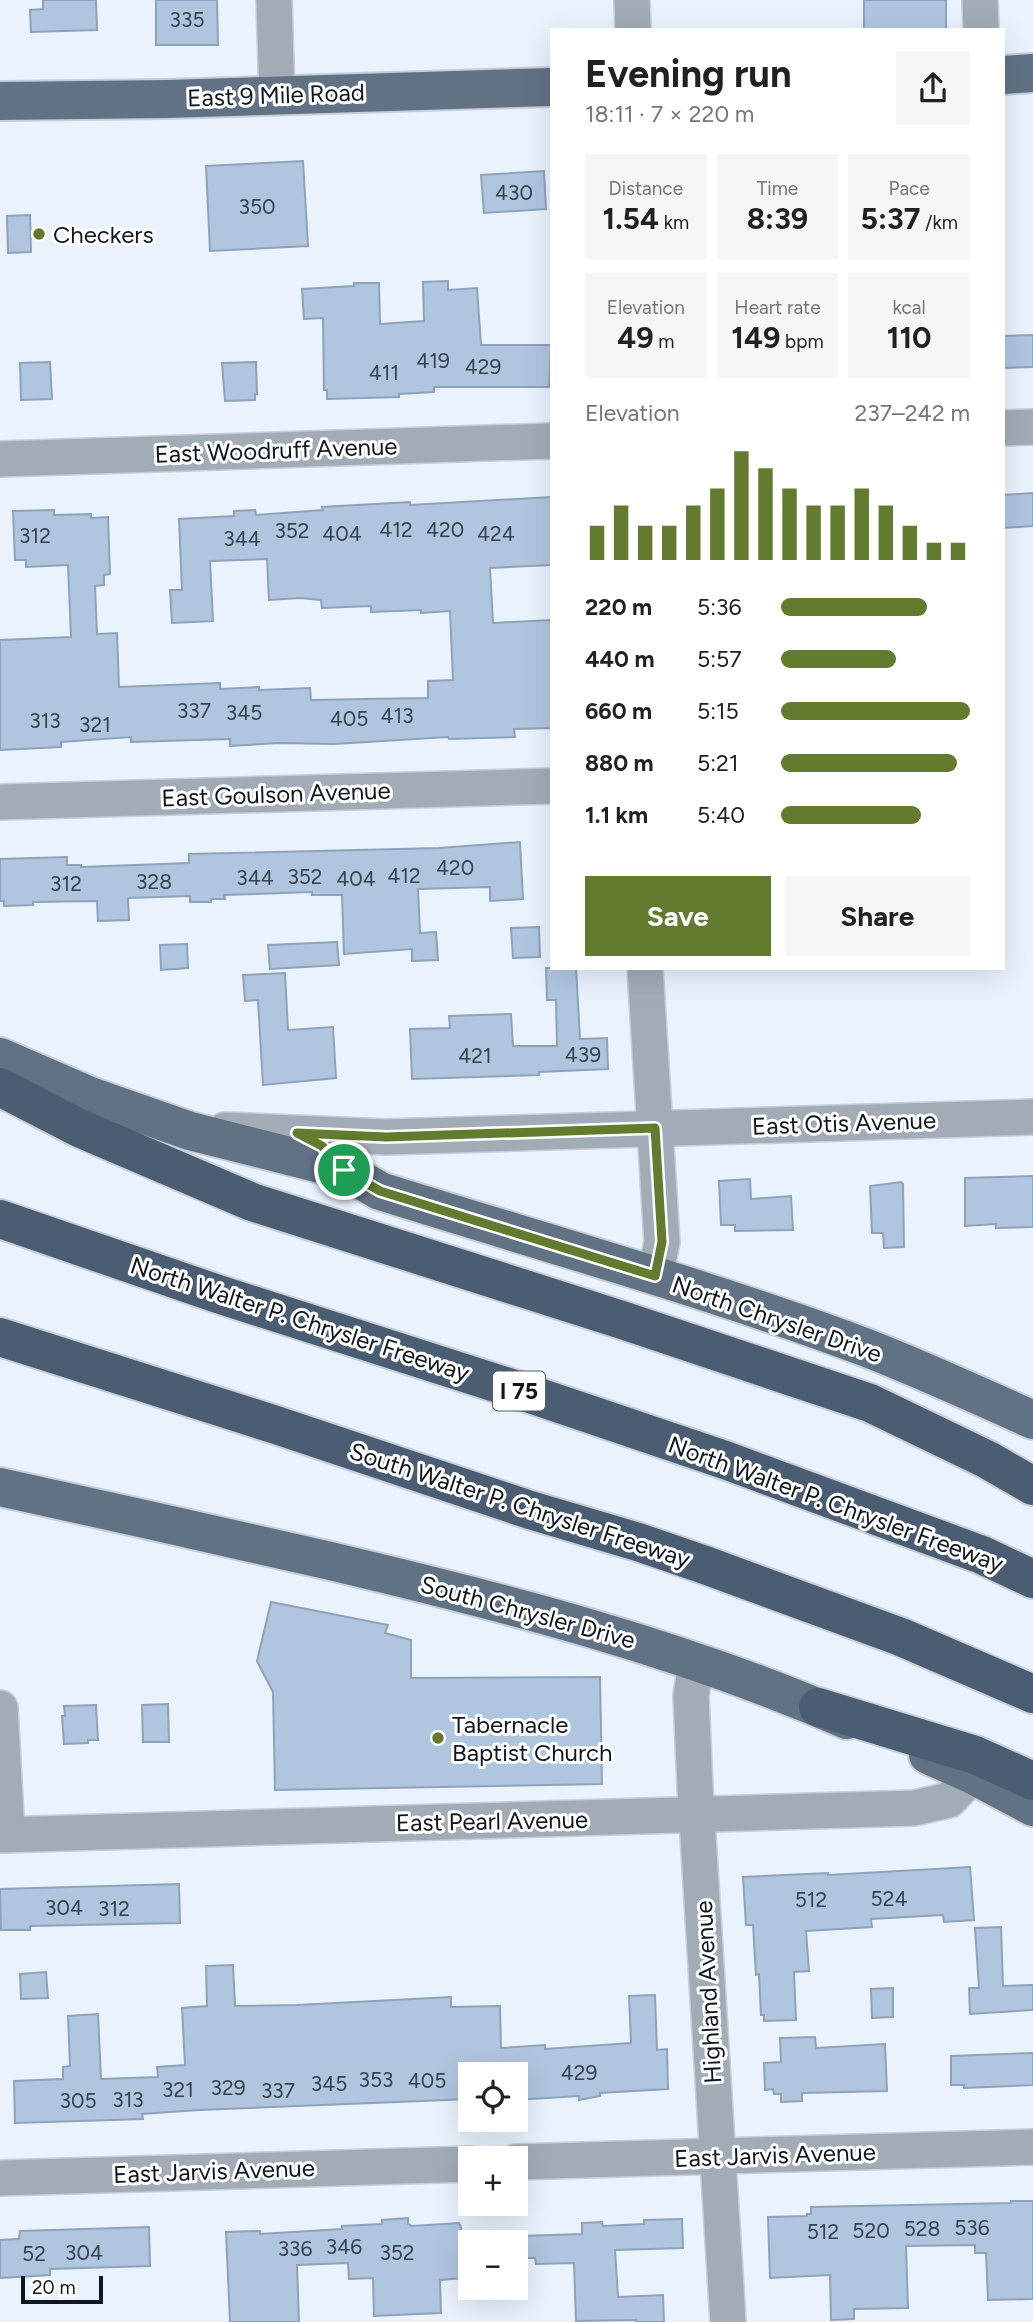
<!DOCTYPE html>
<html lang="en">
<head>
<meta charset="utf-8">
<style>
  :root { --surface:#fff; --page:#f6f6f6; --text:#202124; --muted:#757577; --accent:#627b2e }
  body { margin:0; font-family:Figtree,sans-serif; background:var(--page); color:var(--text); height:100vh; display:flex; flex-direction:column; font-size:26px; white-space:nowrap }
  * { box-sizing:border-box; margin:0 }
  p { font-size:23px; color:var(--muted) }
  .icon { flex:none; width:38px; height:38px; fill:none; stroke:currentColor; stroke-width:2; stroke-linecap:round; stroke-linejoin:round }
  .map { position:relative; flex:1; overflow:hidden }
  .side { position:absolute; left:550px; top:28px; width:455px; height:942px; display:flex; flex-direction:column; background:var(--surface); border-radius:0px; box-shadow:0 7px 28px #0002 }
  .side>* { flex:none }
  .tools { position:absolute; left:458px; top:2062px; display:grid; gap:14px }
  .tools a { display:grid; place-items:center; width:70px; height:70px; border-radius:0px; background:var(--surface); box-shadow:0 7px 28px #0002; font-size:35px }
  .scale { position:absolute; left:21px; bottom:18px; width:82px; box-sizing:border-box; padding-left:7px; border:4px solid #0f161f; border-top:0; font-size:19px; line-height:24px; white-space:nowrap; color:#0f161f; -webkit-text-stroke:5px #fff; paint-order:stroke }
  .pin { position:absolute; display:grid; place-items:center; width:60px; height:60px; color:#fff; margin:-30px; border:4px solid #fff; border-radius:50%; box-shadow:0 2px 7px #0007 }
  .round { display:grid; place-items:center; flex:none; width:74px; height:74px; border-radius:0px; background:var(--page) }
  .headline { display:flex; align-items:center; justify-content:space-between; height:119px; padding:0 35px }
  h1 { font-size:38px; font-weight:700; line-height:52px }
  .metrics { display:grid; grid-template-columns:repeat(3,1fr); gap:10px; height:119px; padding:7px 35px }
  .metrics div { display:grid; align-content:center; border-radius:0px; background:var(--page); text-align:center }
  .metrics b { font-size:30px; font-weight:700 }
  .metrics small { font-size:19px; font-weight:400 }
  .metrics p { font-size:19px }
  .chart { height:196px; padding:14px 35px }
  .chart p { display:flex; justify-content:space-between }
  .chart svg { width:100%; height:126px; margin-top:7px; stroke:var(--accent); stroke-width:6 }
  .primary-button { display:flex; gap:14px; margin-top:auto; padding:14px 35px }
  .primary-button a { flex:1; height:80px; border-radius:0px; background:var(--accent); color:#fff; font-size:28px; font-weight:700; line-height:80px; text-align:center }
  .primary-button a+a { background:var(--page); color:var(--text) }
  ul { padding:0 35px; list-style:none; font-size:23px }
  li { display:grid; grid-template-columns:112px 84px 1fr; align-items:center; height:52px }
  li i { height:18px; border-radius:9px; background:var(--accent) }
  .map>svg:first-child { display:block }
</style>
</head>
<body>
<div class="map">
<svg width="1033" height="2322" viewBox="0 0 1033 2322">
  <rect width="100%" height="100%" fill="#e9f2fd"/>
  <path fill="#b0c6df" stroke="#8ea2bb" stroke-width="2" d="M43 0H96L97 30 31 32 30 10 43 9Z
    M156 0H217L218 45H156Z
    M864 0H946V30H864Z
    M303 161 308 246 210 251 206 166Z
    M544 171 546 209 484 213 481 175Z
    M30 215 31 252 8 253 7 216Z
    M448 281V290L477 288 481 345H551L549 387H434V392L399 394V397L327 399V390H324L323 318 304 319 302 289 354 286V283H379L380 324 424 321 423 282Z
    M1033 335V367L1003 368V336Z
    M50 362 52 399 21 400 20 363Z
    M256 362 257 394H255V400L225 401 222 363Z
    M1033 493V526L1003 528V495Z
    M551 497V565L490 568 493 623 551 620V728L514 729 515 737 449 739 448 737 334 744 279 743 230 746V739L131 742V737L61 742V747L0 750V640L71 637 68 565 26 567V560H15L13 511 54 510V515L91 514V518L108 517 110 574 104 575V585L95 586 97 634 117 633 119 687 220 683V689L259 687V690L310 688 311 700 365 699 428 698V681L453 680 450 611 421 613V610L371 612V606L322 608 321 600 300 598 269 600 267 559 210 561 213 621 172 623 170 590H182L179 519 234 516V511L255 510 256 515 323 510 322 507 410 502V505Z
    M520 842 523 899 490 901V887L418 889 420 933 436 932 438 960 412 961V949L344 954 342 895H312V892L224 895 225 899H211V902H190V896L128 898 129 920 98 921 97 901 33 902V905L4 906V901H0V859L67 857V865H81V867L189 863V854L439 848Z
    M539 927 540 957 513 958 511 928Z
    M337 942 339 965 270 969 268 945Z
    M187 944 188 968 161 970 160 945Z
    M546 968H576L580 1039 607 1038 608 1069 539 1072V1075L412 1079 410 1029 450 1028 449 1016 511 1014 513 1046H557L556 1000H547Z
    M285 973 288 1030 333 1027 336 1078 263 1085 258 1000 245 1001 243 975Z
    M1033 1176V1227L996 1228V1224L965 1226V1178Z
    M750 1179 751 1199 791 1196 793 1230 735 1231V1225H721L719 1181Z
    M901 1182 903 1184 904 1247 884 1248 883 1233H872L870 1186Z
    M271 1602 388 1625 385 1633 411 1640V1678L600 1677 602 1784 275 1790 273 1692 257 1661Z
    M168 1704 169 1742H143L142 1705Z
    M96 1705 98 1740H88V1743L64 1744 62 1716H65L64 1706Z
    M970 1867 974 1920 944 1922 943 1915 871 1919 872 1927 806 1931 809 1971 794 1972 796 2020 764 2021V2015H761L759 1974 756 1975 753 1925H746L743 1877 828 1873V1875Z
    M179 1884 180 1923 30 1926V1930H1L0 1889Z
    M1001 1927 1003 1986 1033 1985V2010L970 2014 969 1988H979L975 1928Z
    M233 1965 235 2006 297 2005 451 1997V2007L500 2006 501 2048 545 2045V2049L631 2043 629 1996 655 1995 657 2050 667 2049 668 2089 600 2093V2096L579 2100V2096L516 2100V2074H471V2099L199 2110 142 2114 143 2119 15 2123 14 2081 63 2079V2067L70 2066 68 2016 98 2014 101 2079 158 2077 157 2067 185 2065 182 2008 207 2006 206 1966Z
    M46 1972 48 1998 21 1999 20 1974Z
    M893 1988V2017L872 2018 871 1989Z
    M815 2037 816 2048 885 2044 887 2091 802 2093V2101L781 2102V2094H774L773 2089 765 2090 764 2063 781 2062 780 2038Z
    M1033 2053V2085L964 2088V2085H951V2056Z
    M1011 2201H1033V2299L988 2300 986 2253H975V2245L906 2246 908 2308 854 2309V2319L831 2320 830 2275 770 2278 768 2217 807 2216V2214H811V2207L1011 2203Z
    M408 2218V2224L412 2226 459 2223 461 2227 464 2278 440 2280 441 2313 374 2316 373 2278 349 2279 348 2263 297 2265 299 2322H230L226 2232 260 2231V2234L342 2229V2226L382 2224V2220Z
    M682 2219 683 2248 615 2250 618 2297 663 2295 664 2322H636V2320L576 2321 574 2263 536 2264 535 2258H523L522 2236 582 2234V2223L602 2222 603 2226 644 2224V2220Z
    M149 2227 150 2266 50 2269V2275L0 2278V2240L19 2239 20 2231Z"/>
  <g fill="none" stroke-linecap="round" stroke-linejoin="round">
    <g stroke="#c6cfd9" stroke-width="38">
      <path id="minor" d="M274 0 277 95
        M632 0 633 30
        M980 0 981 30
        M1003 428 1033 427
        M0 459 551 441
        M0 802 551 786
        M645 968 662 1242 655 1276
        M225 1130 386 1137 1033 1117
        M696 1662 691 1696 695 1787 728 2322
        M0 1708 7 1835
        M0 1835 914 1808 949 1800 973 1775
        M516 2162 1033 2147
        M0 2178 471 2164"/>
    </g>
    <g stroke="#c6cfd9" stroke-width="42">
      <path id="major" d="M1003 75 1033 73
        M0 101 167 99 551 87
        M0 1057 90 1096 190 1131 344 1170 380 1191C542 1242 707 1288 867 1348 923 1370 978 1395 1033 1420
        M0 1487C109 1511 217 1535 326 1560 504 1602 679 1647 847 1720
        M928 1755 973 1775 1033 1807"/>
    </g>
    <g stroke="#c6cfd9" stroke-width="42">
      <path id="highway" d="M0 1087 79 1128 252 1202 622 1320 870 1403 988 1460 1033 1486
        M0 1219 218 1294 533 1395 725 1460 982 1555 1033 1579
        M0 1337 276 1425 530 1510 638 1542 705 1565 901 1637 1033 1694
        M818 1707 975 1755 1033 1781"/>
    </g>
    <use href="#minor" stroke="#a2acb7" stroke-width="35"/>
    <use href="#major" stroke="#617285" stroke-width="38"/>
    <use href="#highway" stroke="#4b5d73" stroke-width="38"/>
  </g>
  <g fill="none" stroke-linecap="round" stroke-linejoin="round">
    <g stroke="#fff" stroke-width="14">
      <path id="route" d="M655 1128 662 1242 655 1276 380 1191 344 1170 322 1146 297 1133 386 1137Z"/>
    </g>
    <use href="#route" stroke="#627b2e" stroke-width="9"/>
  </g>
  <g fill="#627b2e" stroke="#fff" stroke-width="2.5">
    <circle cx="39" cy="234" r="7"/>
    <circle cx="438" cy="1738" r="7"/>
  </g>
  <g text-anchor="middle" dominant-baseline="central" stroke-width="6" stroke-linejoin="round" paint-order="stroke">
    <g font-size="21" fill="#37424f">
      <text x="187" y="19">335</text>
      <text x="514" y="192">430</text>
      <text x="257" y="206">350</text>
      <text x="433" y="360">419</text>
      <text x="483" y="366">429</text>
      <text x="384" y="372">411</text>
      <text x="396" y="529">412</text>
      <text x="445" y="529">420</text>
      <text x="292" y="530">352</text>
      <text x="342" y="533">404</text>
      <text x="496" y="533">424</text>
      <text x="35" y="535">312</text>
      <text x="242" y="538">344</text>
      <text x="194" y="710">337</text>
      <text x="244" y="712">345</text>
      <text x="397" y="715">413</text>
      <text x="349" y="718">405</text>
      <text x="45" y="720">313</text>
      <text x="95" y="724">321</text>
      <text x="455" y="867">420</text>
      <text x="404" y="875">412</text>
      <text x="305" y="876">352</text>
      <text x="255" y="877">344</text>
      <text x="356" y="878">404</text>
      <text x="154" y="881">328</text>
      <text x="66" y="883">312</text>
      <text x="583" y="1054">439</text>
      <text x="475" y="1055">421</text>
      <text x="889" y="1898">524</text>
      <text x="811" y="1899">512</text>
      <text x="64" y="1907">304</text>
      <text x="114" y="1908">312</text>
      <text x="579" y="2072">429</text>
      <text x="376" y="2079">353</text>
      <text x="427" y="2080">405</text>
      <text x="329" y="2083">345</text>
      <text x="228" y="2087">329</text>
      <text x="178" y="2089">321</text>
      <text x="278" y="2090">337</text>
      <text x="128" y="2099">313</text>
      <text x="78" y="2100">305</text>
      <text x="972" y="2227">536</text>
      <text x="922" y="2228">528</text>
      <text x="871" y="2230">520</text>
      <text x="823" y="2231">512</text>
      <text x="344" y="2246">346</text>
      <text x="295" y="2248">336</text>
      <text x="84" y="2252">304</text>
      <text x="397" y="2252">352</text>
      <text x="34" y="2253">52</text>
    </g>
    <rect fill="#fff" stroke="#575c62" stroke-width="2" x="493" y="1371.5" width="52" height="39" rx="5"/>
    <g font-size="23" font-weight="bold" fill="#0f161f">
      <text x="519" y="1391">I 75</text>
    </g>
    <g font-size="24" fill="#0f161f" stroke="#fff">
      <text transform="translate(276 95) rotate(-2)">East 9 Mile Road</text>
      <text transform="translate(276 450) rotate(-2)">East Woodruff Avenue</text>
      <text transform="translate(276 794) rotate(-2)">East Goulson Avenue</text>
      <text transform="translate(844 1123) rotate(-2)">East Otis Avenue</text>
      <text transform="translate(300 1319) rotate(18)">North Walter P. Chrysler Freeway</text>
      <text transform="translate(777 1319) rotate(19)">North Chrysler Drive</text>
      <text transform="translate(836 1504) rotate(20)">North Walter P. Chrysler Freeway</text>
      <text transform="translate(520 1505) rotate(18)">South Walter P. Chrysler Freeway</text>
      <text transform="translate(528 1612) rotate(15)">South Chrysler Drive</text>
      <text transform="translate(492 1821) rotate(-1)">East Pearl Avenue</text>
      <text transform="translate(708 1992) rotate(-93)">Highland Avenue</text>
      <text transform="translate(775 2155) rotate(-2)">East Jarvis Avenue</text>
      <text transform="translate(214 2171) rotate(-2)">East Jarvis Avenue</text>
    </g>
    <g font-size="24" fill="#0f161f" stroke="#fff" text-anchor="start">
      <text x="53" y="234">Checkers</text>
      <text x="452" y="1724">Tabernacle<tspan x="452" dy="28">Baptist Church</tspan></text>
    </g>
  </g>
</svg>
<div class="tools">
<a><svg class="icon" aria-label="locate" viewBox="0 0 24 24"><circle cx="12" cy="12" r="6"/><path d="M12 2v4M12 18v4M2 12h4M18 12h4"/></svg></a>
<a>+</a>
<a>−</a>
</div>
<div class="scale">20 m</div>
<div class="pin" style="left:344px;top:1170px;background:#1e9e55"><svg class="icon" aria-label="arrive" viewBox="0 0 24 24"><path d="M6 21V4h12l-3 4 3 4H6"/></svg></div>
<section class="side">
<div class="headline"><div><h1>Evening run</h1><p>18:11 · 7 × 220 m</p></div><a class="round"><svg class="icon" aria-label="share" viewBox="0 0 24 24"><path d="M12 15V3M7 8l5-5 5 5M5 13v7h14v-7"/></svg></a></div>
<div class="metrics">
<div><p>Distance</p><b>1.54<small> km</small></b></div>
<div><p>Time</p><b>8:39</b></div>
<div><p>Pace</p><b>5:37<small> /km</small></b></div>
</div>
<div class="metrics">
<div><p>Elevation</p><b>49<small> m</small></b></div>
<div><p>Heart rate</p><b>149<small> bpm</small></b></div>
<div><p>kcal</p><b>110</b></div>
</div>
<div class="chart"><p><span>Elevation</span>237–242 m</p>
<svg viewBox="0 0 160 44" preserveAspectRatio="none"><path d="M5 44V32M15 44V25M25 44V32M35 44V32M45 44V25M55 44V19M65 44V6M75 44V12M85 44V19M95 44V25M105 44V25M115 44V19M125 44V25M135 44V32M145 44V38M155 44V38"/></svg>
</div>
<ul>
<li><b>220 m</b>5:36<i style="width:77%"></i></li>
<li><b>440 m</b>5:57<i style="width:61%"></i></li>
<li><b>660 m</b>5:15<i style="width:100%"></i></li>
<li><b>880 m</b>5:21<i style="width:93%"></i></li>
<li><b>1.1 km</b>5:40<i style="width:74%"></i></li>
</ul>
<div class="primary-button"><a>Save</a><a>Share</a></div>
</section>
</div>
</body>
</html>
